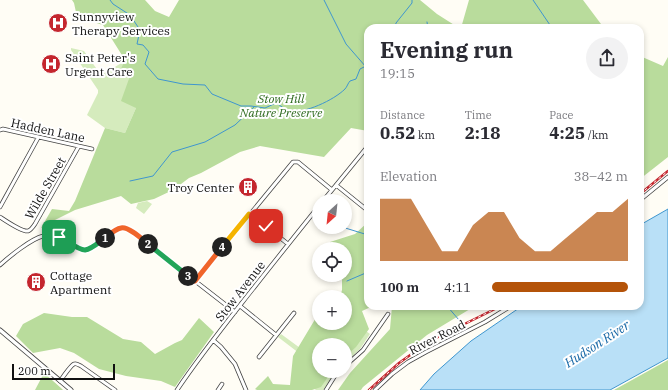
<!DOCTYPE html>
<html lang="en">
<head>
<meta charset="utf-8">
<style>
  :root { --surface:#fff; --page:#f2f2f3; --text:#2b2b33; --muted:#7c7c81; --accent:#b45309 }
  body { margin:0; font-family:"IBM Plex Serif",serif; background:var(--page); color:var(--text); height:100vh; display:flex; flex-direction:column; font-size:15px; white-space:nowrap }
  * { box-sizing:border-box; margin:0 }
  p { font-size:13px; color:var(--muted) }
  .icon { flex:none; width:22px; height:22px; fill:none; stroke:currentColor; stroke-width:2; stroke-linecap:round; stroke-linejoin:round }
  .map { position:relative; flex:1; overflow:hidden }
  .sheet { position:absolute; left:364px; top:24px; width:280px; height:286px; display:flex; flex-direction:column; background:var(--surface); border-radius:12px; box-shadow:0 2px 6px #0003 }
  .sheet>* { flex:none }
  .needle { width:26px; rotate:207deg }
  .tools { position:absolute; left:312px; top:194px; display:grid; gap:8px }
  .tools a { display:grid; place-items:center; width:40px; height:40px; border-radius:50%; background:var(--surface); box-shadow:0 2px 6px #0003; font-size:20px }
  .scale { position:absolute; left:12px; bottom:10px; width:103px; box-sizing:border-box; padding-left:4px; border:2px solid #111; border-top:0; font-size:11px; line-height:14px; white-space:nowrap; color:#111; -webkit-text-stroke:3px #fff; paint-order:stroke }
  .pin { position:absolute; display:grid; place-items:center; width:34px; height:34px; color:#fff; margin:-17px; border-radius:8px; box-shadow:0 2px 6px #0006 }
  .km { position:absolute; width:20px; height:20px; margin:-10px; border-radius:50%; background:#222; color:#fff; font-size:11px; line-height:20px; text-align:center }
  .round { display:grid; place-items:center; flex:none; width:42px; height:42px; border-radius:21px; background:var(--page) }
  .head { display:flex; align-items:center; justify-content:space-between; height:68px; padding:0 16px }
  h1 { font-size:22px; font-weight:700; line-height:30px }
  .metrics { display:grid; grid-template-columns:repeat(3,1fr); gap:6px; height:68px; padding:4px 16px }
  .metrics div { display:grid; align-content:center }
  .metrics b { font-size:17px; font-weight:700 }
  .metrics small { font-size:11px; font-weight:400 }
  .metrics p { font-size:11px }
  .chart { height:112px; padding:8px 16px }
  .chart p { display:flex; justify-content:space-between }
  .chart svg { width:100%; height:72px; margin-top:4px; fill:var(--accent); opacity:.7 }
  ul { padding:0 16px; list-style:none; font-size:13px }
  li { display:grid; grid-template-columns:64px 48px 1fr; align-items:center; height:30px }
  li i { height:10px; border-radius:5px; background:var(--accent) }
  .map>svg:first-child { display:block }
</style>
</head>
<body>
<div class="map">
<svg width="668" height="390" viewBox="0 0 668 390">
  <rect width="100%" height="100%" fill="#fffdf5"/>
  <path fill="#d5ebbd" d="M71 48 84 51 101 75 125 61 130 76 136 108 125 133 105 128 87 115 98 93V90L71 50Z
    M147 201 152 204 144 214 136 208 138 203Z
    M346 316 370 334 360 349 345 363V345H321L345 323Z
    M281 334 311 356 319 371H337L323 390H316L296 375 308 360 278 337Z"/>
  <path fill="#b9dc9c" d="M72 0H145L155 11 169 17 179 0H420L437 14 459 28H368V131L351 128 324 157 260 146 240 152 201 173 189 178 173 190 154 199 131 204 121 196 75 210 53 221 41 228 52 209 69 211 75 201 105 128 125 133 136 108 121 101 130 76 120 71 125 60 103 25 77 17 74 3Z
    M469 0H583L604 28H461Z
    M640 56 663 66 668 57V157L640 179Z
    M368 222V306H373L362 311 369 329 356 347 345 357V345H319V371H332L321 387 312 390H257L255 389 268 376 273 384 290 385 293 356 317 316 319 318V323H323L327 327 329 323H345V297H340L342 290V275H345V249H334L330 242 355 234Z
    M392 306H475L427 335 363 387 361 390H338L350 373 390 329Z
    M44 313 72 317H87L123 339 141 342 155 354 175 343 182 340 199 318 214 332 175 387 161 381 126 376 99 369 74 353 60 348 33 353 16 336 23 324Z
    M668 360V390H614Z
    M44 373 61 388 63 390H35Z"/>
  <path fill="#b9e0f7" stroke="#3f96cf" d="M668 209V358L610 390H420L434 374 471 341 522 306H640V225Z"/>
  <g fill="none" stroke-linecap="round" stroke-linejoin="round">
    <path stroke="#3f96cf" stroke-width="1" d="M110 0 113 4 130 15 140 30 137 44 143 45 149 52 145 64 158 79 183 84 205 85 212 94 241 106H251L265 108 276 103C280 105 285 110 290 111 304 114 334 100 345 89 347 87 348 83 350 81L356 79 360 69 364 67 368 68
      M324 0 346 44 366 67
      M533 0 552 28
      M427 22 428 28
      M395 28 396 23 412 3V0
      M130 181 153 176 172 152 205 142 235 125 254 107
      M342 227 368 235
      M347 281 368 272
      M447 306 459 320"/>
    <g stroke="#444" stroke-width="4.5">
      <path id="minor" d="M0 130 3 129 92 149
        M336 185 367 210
        M640 200 668 177
        M323 201 368 146
        M0 207 38 138
        M249 213 288 244
        M0 217C6 221 22 232 28 231 31 230 33 227 35 224L79 146
        M0 265C10 256 31 239 43 236 50 235 56 236 62 238 70 242 77 249 87 249L118 229C127 226 134 234 141 239L235 312
        M195 281 293 162H298L332 190
        M240 306 276 335
        M213 340 221 347 235 364 246 390
        M259 357 294 313
        M345 366 363 350 388 314
        M60 381C63 377 71 365 74 364 76 363 79 365 81 366L115 390
        M177 390C197 360 219 332 241 304 267 271 293 238 319 206
        M218 390 222 384
        M326 390 338 371
        M375 390 392 374 408 362 426 352 485 322 511 306"/>
    </g>
    <g stroke="#444" stroke-width="5">
      <path id="tertiary" d="M0 330 71 390"/>
    </g>
    <use href="#minor" stroke="#fff" stroke-width="3"/>
    <use href="#tertiary" stroke="#fff" stroke-width="3.5"/>
    <g stroke="#c4262e" stroke-width="2.5">
      <path id="rail" d="M640 194 668 171
        M369 390 399 363 430 341 501 306"/>
    </g>
    <use href="#rail" stroke="#fff" stroke-width="1" stroke-dasharray="3" stroke-linecap="butt"/>
  </g>
  <g fill="none" stroke-linecap="round" stroke-linejoin="round">
    <g stroke="#fff" stroke-width="8">
      <path id="split-1" d="M59 237C66 240 78 250 85 250 92 249 99 242 105 238"/>
    </g>
    <g stroke="#fff" stroke-width="8">
      <path id="split-2" d="M105 238C109 235 115 229 121 228 128 226 142 239 148 244"/>
    </g>
    <g stroke="#fff" stroke-width="8">
      <path id="split-3" d="M148 244 188 276"/>
    </g>
    <g stroke="#fff" stroke-width="8">
      <path id="split-4" d="M188 276 195 281 222 247"/>
    </g>
    <g stroke="#fff" stroke-width="8">
      <path id="split-5" d="M222 247 249 214 256 219"/>
    </g>
    <g stroke="#fff" stroke-width="8">
      <path id="split-6" d="M256 219 266 226"/>
    </g>
    <use href="#split-1" stroke="#22a559" stroke-width="5"/>
    <use href="#split-2" stroke="#f0652b" stroke-width="5"/>
    <use href="#split-3" stroke="#22a559" stroke-width="5"/>
    <use href="#split-4" stroke="#f0652b" stroke-width="5"/>
    <use href="#split-5" stroke="#f5b400" stroke-width="5"/>
    <use href="#split-6" stroke="#f5b400" stroke-width="5"/>
  </g>
  <defs>
    <g id="hospital-disc" transform="scale(1)"><circle r="9.5" fill="#c4262e" stroke="#fff"/><path d="M-5-5h3v3.5h4V-5h3V5h-3V1.5h-4V5h-3Z" fill="#fff"/></g>
    <g id="building-disc" transform="scale(1)"><circle r="9.5" fill="#c4262e" stroke="#fff"/><path d="M-4-6H4V6H1V3H-1V6H-4ZM-2.5-4.3h1.7v1.8h-1.7ZM.8-4.3h1.7v1.8H.8ZM-2.5-1h1.7V.8h-1.7ZM.8-1h1.7V.8H.8Z" fill="#fff"/></g>
  </defs>
  <g fill-rule="evenodd">
    <use href="#hospital-disc" x="58" y="23"/>
    <use href="#hospital-disc" x="51" y="64"/>
    <use href="#building-disc" x="248" y="187"/>
    <use href="#building-disc" x="36" y="282"/>
  </g>
  <g text-anchor="middle" dominant-baseline="central" stroke-width="4" stroke-linejoin="round" paint-order="stroke">
    <g font-size="12" fill="#111" stroke="#fff" text-anchor="start">
      <text x="72" y="16">Sunnyview<tspan x="72" dy="14">Therapy Services</tspan></text>
      <text x="65" y="57">Saint Peter's<tspan x="65" dy="14">Urgent Care</tspan></text>
      <text x="234" y="187" text-anchor="end">Troy Center</text>
      <text x="50" y="275">Cottage<tspan x="50" dy="14">Apartment</tspan></text>
    </g>
    <g font-size="12" font-style="italic" fill="#2f6b1f" stroke="#fff">
      <text x="281" y="98">Stow Hill<tspan x="281" dy="14">Nature Preserve</tspan></text>
    </g>
    <g font-size="12" fill="#111" stroke="#fff">
      <text transform="translate(48 130) rotate(12)">Hadden Lane</text>
      <text transform="translate(45 188) rotate(-60)">Wilde Street</text>
      <text transform="translate(240 291) rotate(-52)">Stow Avenue</text>
      <text transform="translate(437 337) rotate(-27)">River Road</text>
    </g>
    <g font-size="13" font-style="italic" fill="#1768a6" stroke="#fff">
      <text transform="translate(597 344) rotate(-33)">Hudson River</text>
    </g>
  </g>
</svg>
<div class="tools">
<a><svg class="needle" viewBox="-14 -14 28 28"><path d="M0-13l5 13h-10z" fill="#e53935"/><path d="M0 13l5-13h-10z" fill="#7c7c81"/></svg></a>
<a><svg class="icon" aria-label="locate" viewBox="0 0 24 24"><circle cx="12" cy="12" r="6"/><path d="M12 2v4M12 18v4M2 12h4M18 12h4"/></svg></a>
<a>+</a>
<a>−</a>
</div>
<div class="scale">200 m</div>
<div class="pin" style="left:59px;top:237px;background:#1e9e55"><svg class="icon" aria-label="arrive" viewBox="0 0 24 24"><path d="M6 21V4h12l-3 4 3 4H6"/></svg></div>
<div class="pin" style="left:266px;top:226px;background:#d93025"><svg class="icon" aria-label="check" viewBox="0 0 24 24"><path d="M5 12l5 5 9-10"/></svg></div>
<b class="km" style="left:105px;top:238px">1</b>
<b class="km" style="left:148px;top:244px">2</b>
<b class="km" style="left:188px;top:276px">3</b>
<b class="km" style="left:222px;top:247px">4</b>
<section class="sheet">
<div class="head"><div><h1>Evening run</h1><p>19:15</p></div><a class="round"><svg class="icon" aria-label="share" viewBox="0 0 24 24"><path d="M12 15V3M7 8l5-5 5 5M5 13v7h14v-7"/></svg></a></div>
<div class="metrics">
<div><p>Distance</p><b>0.52<small> km</small></b></div>
<div><p>Time</p><b>2:18</b></div>
<div><p>Pace</p><b>4:25<small> /km</small></b></div>
</div>
<div class="chart"><p><span>Elevation</span>38–42 m</p>
<svg viewBox="0 0 160 44" preserveAspectRatio="none"><path d="M0 44V6L10 6L20 6L30 22L40 38L50 38L60 22L70 14L80 14L90 30L100 38L110 38L120 30L130 22L140 14L150 14L160 6V44z"/></svg>
</div>
<ul>
<li><b>100 m</b>4:11<i style="width:100%"></i></li>
</ul>
</section>
</div>
</body>
</html>
